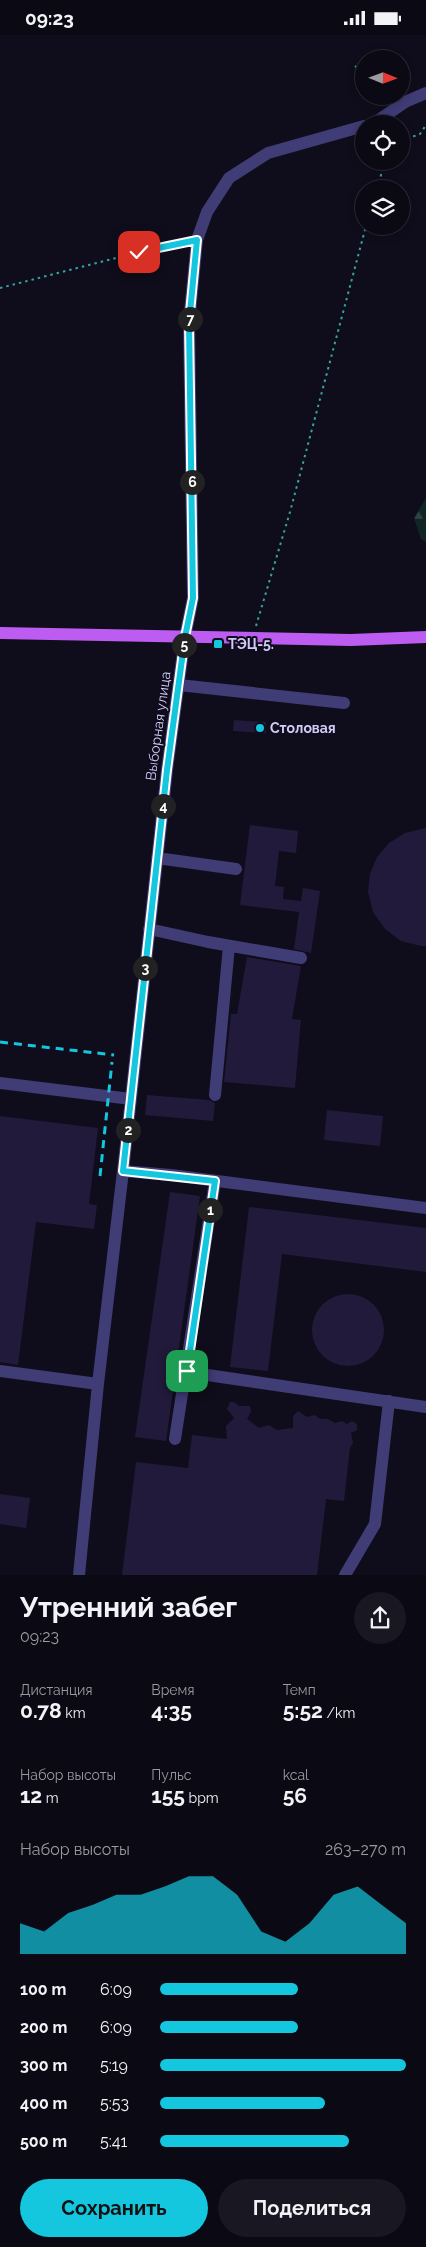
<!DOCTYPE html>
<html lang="ru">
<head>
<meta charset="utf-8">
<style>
  :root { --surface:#0b0a14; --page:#191822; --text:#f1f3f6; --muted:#9a9aa0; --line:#2b2b34; --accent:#14c6de }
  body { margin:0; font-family:Raleway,sans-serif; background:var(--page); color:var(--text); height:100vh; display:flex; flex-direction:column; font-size:19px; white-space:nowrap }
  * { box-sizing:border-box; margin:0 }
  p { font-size:16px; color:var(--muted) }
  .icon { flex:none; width:28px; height:28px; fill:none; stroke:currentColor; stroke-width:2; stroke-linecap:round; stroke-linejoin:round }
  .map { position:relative; height:1540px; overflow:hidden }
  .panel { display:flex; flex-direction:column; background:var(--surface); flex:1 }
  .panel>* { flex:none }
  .needle { width:32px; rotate:91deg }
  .fabs { position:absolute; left:355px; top:15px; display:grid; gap:10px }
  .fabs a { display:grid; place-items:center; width:55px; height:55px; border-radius:50%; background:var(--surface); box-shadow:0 2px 8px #0003,0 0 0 1px var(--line); font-size:25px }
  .pin { position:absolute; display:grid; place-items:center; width:42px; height:42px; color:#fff; margin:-21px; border-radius:10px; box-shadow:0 2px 8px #0006 }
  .km { position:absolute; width:25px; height:25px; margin:-12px; border-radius:50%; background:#222; color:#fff; font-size:14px; line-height:25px; text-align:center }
  .round { display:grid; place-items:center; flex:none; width:52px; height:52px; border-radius:26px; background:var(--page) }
  .head { display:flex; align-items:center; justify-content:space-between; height:85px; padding:0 20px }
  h1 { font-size:28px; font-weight:700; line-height:38px }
  .figures { display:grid; grid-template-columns:repeat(3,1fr); gap:8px; height:85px; padding:5px 20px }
  .figures div { display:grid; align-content:center }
  .figures b { font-size:21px; font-weight:700 }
  .figures small { font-size:14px; font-weight:400 }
  .figures p { font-size:14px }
  .chart { height:140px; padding:10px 20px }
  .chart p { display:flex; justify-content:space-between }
  .chart svg { width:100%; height:90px; margin-top:5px; fill:var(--accent); opacity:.7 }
  .cta { display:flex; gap:10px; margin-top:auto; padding:10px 20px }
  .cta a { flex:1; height:58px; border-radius:30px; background:var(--accent); color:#111; font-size:20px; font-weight:700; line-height:58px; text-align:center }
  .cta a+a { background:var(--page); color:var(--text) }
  ul { padding:0 20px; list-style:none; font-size:16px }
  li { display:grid; grid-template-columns:80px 60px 1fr; align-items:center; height:38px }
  li i { height:12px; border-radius:6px; background:var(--accent) }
  .status { display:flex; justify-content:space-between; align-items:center; height:35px; padding:0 25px; background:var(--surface); direction:ltr }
  .status svg { height:14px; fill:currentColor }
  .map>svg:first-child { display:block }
</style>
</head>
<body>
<div class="status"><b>09:23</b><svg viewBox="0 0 49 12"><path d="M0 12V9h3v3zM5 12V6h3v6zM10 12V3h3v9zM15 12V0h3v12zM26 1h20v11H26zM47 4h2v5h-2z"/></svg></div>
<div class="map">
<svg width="426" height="1540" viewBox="0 0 426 1540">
  <defs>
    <pattern id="forest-firs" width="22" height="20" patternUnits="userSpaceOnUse" patternTransform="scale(1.25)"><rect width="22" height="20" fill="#102524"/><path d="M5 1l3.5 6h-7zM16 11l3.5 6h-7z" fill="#324345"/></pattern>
  </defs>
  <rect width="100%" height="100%" fill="#0f0d1b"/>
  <path fill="url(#forest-firs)" d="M426 463V507L421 504 414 483Z"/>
  <path fill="#221a3a" d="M234 685 266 687V698L233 696Z
    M250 790 298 796 296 818 279 816 275 851 284 852 283 864 301 866 303 853 320 856 311 918 294 914 299 877 240 870Z
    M426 793V911H421L401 906 385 894 373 877 368 857 370 839 377 822 389 808 405 798Z
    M247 922 301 931 292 984 301 985 295 1053 224 1047 231 979H237Z
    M147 1060 209 1065 215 1068 213 1086 145 1080Z
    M327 1075 383 1081 380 1111 324 1105Z
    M0 1081 98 1093 89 1169 97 1170 94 1194 36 1187 18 1330 0 1327Z
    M170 1157 200 1161 166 1406 135 1402Z
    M249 1172 426 1193V1237L282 1219 268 1336 230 1332Z
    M312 1295a36 36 0 1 1 72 0a36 36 0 1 1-72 0Z
    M230 1367H234L239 1371H250L251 1377 247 1384 259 1393 269 1390 277 1395 293 1393V1381L298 1376 307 1382 315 1380 320 1384H328L335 1388 342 1386 347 1389 352 1386 357 1389V1395L351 1398 353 1408 350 1413 344 1466 326 1464 317 1540H122L136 1427 188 1433 192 1400 227 1404 226 1391 234 1383 227 1374Z
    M0 1459 30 1463 26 1493 0 1489Z"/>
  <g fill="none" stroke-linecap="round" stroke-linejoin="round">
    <path stroke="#37a39f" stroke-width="2" stroke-dasharray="2.5 4" stroke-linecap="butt" d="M355 31 364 38
      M401 106 420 99 426 90
      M377 154 385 126
      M0 253 139 217 184 208
      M256 591 290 477 366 191"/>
    <path stroke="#3f3c76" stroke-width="12" d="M373 89 405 67 426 58
      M364 91 268 118 229 143 207 177 197 205 189 287 193 563 185 602 167 735 123 1136 171 1140 426 1173
      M179 650 344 668
      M157 823 236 834
      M149 894 208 907 301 923
      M0 1048 131 1064
      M215 1060 229 911
      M0 1336 98 1349
      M187 1337 426 1372
      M175 1404 215 1146
      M79 1540 98 1349 123 1136
      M345 1540 375 1489 389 1366"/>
    <path stroke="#bc5cf1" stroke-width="12" d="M0 598 351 605 426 602"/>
    <path stroke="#14c6de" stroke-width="3" stroke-dasharray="8 6" stroke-linecap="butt" d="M0 1007 114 1020
      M100 1141 112 1027"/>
  </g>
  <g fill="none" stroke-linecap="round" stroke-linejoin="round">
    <g stroke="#fff" stroke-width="10">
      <path id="route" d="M139 217 197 205 189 288 193 563 185 602 167 735 123 1136 215 1146 187 1336"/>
    </g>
    <use href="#route" stroke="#14c6de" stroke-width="6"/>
  </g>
  <g fill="#14c6de" stroke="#0f0d1b" stroke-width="2">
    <rect x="213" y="604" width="10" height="10" rx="2.5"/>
    <circle cx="260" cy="693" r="5"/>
  </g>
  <g text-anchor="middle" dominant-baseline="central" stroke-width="4" stroke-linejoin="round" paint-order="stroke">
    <g font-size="14" font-weight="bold" fill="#d2cbfa" stroke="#0f0d1b" text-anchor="start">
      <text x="228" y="609">ТЭЦ-5.</text>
      <text x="270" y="693">Столовая</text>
    </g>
    <g font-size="14" fill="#d2cbfa" stroke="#0f0d1b">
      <text transform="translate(158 691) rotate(-82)">Выборная улица</text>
    </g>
  </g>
</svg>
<div class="fabs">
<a><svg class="needle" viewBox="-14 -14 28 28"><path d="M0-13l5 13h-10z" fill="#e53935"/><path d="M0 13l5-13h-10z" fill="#9a9aa0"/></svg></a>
<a><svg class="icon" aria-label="locate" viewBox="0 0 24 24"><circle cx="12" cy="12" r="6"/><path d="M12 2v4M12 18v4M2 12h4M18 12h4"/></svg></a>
<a><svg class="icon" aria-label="layers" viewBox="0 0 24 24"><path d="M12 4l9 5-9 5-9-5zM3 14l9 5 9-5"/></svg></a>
</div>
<div class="pin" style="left:187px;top:1336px;background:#1e9e55"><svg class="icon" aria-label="arrive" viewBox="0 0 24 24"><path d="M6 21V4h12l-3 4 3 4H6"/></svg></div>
<div class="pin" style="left:139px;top:217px;background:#d93025"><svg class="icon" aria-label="check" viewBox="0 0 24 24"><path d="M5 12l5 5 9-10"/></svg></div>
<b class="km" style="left:210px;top:1175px">1</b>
<b class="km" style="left:128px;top:1095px">2</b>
<b class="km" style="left:145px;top:933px">3</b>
<b class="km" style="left:163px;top:771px">4</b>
<b class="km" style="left:184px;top:610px">5</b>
<b class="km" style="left:192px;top:447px">6</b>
<b class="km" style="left:190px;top:284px">7</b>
</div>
<section class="panel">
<div class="head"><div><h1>Утренний забег</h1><p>09:23</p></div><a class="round"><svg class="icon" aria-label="share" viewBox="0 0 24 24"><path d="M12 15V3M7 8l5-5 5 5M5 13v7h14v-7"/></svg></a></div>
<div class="figures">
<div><p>Дистанция</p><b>0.78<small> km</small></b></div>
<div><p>Время</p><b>4:35</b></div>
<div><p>Темп</p><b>5:52<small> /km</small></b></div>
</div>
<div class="figures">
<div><p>Набор высоты</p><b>12<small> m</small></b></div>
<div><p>Пульс</p><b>155<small> bpm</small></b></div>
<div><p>kcal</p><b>56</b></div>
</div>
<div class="chart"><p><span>Набор высоты</span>263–270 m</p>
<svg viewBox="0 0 160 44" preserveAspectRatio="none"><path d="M0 44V29L10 33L20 24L30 20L40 15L50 15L60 11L70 6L80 6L90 15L100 33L110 38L120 29L130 15L140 11L150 20L160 29V44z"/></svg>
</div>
<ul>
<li><b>100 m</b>6:09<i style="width:56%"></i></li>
<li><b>200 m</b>6:09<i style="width:56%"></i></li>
<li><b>300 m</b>5:19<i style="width:100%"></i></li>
<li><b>400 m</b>5:53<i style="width:67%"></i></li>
<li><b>500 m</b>5:41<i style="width:77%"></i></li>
</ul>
<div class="cta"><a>Сохранить</a><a>Поделиться</a></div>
</section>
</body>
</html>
